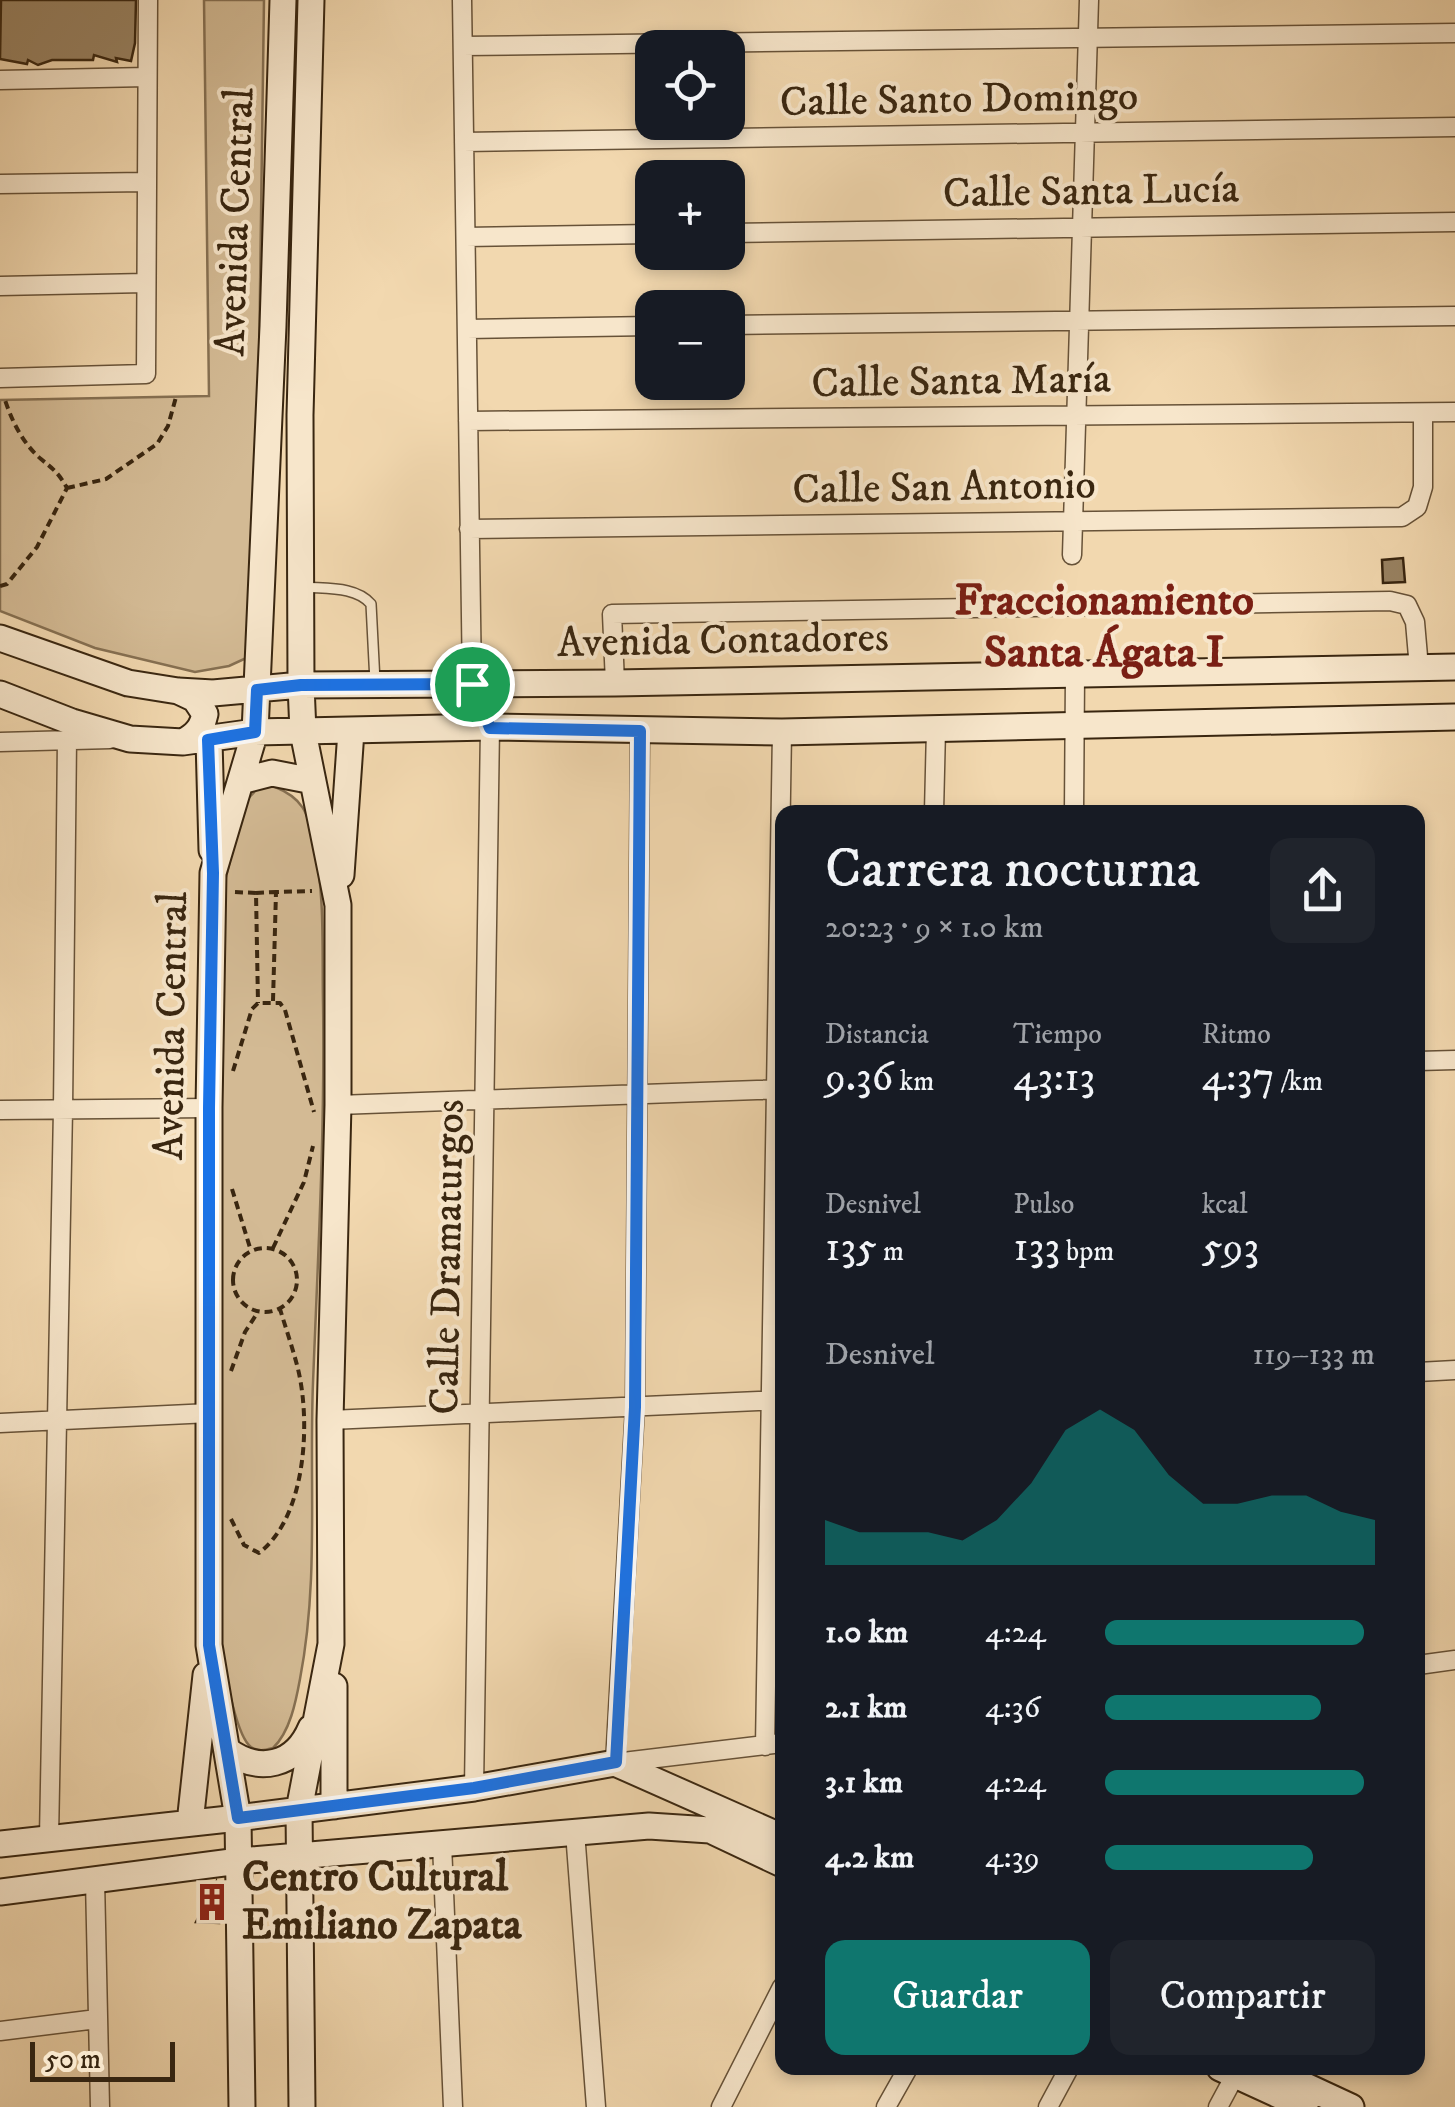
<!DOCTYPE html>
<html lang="es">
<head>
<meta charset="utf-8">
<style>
  :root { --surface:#171b24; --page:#20242c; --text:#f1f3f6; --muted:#9ea1a6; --accent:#0f766e }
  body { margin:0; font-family:"IM FELL DW Pica",serif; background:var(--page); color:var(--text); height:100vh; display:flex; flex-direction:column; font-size:38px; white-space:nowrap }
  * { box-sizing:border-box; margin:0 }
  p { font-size:32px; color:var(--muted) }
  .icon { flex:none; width:55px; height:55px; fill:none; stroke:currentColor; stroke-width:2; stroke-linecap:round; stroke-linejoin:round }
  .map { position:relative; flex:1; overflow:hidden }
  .sheet { position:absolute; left:775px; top:805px; width:650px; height:1270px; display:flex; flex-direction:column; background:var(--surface); border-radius:20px; box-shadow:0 5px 15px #0003 }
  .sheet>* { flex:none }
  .tools { position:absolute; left:635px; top:30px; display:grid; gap:20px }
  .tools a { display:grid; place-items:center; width:110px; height:110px; border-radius:20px; background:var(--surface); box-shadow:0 5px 15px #0003; font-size:50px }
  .scale { position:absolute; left:30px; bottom:25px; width:145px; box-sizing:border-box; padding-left:10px; border:5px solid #392610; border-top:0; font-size:28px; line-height:35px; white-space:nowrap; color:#392610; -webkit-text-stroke:8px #f7e6cb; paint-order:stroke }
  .pin { position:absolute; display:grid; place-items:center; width:85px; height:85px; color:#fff; margin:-42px; border:5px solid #fff; border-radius:50%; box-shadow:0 2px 10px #0007 }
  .round { display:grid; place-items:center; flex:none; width:105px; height:105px; border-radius:20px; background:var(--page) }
  .overview { display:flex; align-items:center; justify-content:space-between; height:170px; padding:0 50px }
  h1 { font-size:55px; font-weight:600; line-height:75px }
  .figures { display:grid; grid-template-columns:repeat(3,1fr); gap:15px; height:170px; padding:10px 50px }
  .figures div { display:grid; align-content:center }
  .figures b { font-size:42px; font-weight:600 }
  .figures small { font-size:28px; font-weight:400 }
  .figures p { font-size:28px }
  .chart { height:280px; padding:20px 50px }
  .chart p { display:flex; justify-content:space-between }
  .chart svg { width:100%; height:180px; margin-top:10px; fill:var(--accent); opacity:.7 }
  .action { display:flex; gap:20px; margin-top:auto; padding:20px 50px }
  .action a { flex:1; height:115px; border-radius:20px; background:var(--accent); color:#fff; font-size:40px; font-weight:600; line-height:115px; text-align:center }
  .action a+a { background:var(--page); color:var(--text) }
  ul { padding:0 50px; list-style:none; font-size:32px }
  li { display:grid; grid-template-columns:160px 120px 1fr; align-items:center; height:75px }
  li i { height:25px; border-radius:12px; background:var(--accent) }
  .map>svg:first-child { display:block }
</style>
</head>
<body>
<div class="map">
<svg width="1455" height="2107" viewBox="0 0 1455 2107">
  <rect width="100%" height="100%" fill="#f2d8af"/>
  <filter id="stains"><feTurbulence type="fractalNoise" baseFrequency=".002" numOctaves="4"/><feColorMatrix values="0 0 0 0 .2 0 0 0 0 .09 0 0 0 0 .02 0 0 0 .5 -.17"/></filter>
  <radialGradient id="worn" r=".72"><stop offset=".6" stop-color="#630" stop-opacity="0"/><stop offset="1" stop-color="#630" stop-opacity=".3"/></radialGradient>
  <path fill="#d3ba94" stroke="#867052" stroke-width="2.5" d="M204 0H264L255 654 229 666 195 672 95 648 0 611V400L209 396Z
    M273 786C303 798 308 812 314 843 325 895 322 949 323 1002 325 1129 318 1256 313 1383 309 1481 319 1581 300 1679 296 1701 290 1732 273 1748 265 1750 258 1752 251 1747 232 1734 218 1631 214 1604L225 881 244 803 257 789Z"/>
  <path fill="#998363" stroke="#392610" stroke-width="2.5" d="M1 0H136L135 43 131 61 116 58 117 62 94 55 93 60H52L38 65 28 60 27 64 0 59Z
    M1403 558 1405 582 1383 583 1382 560Z
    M216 1882 219 1923 196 1922Z"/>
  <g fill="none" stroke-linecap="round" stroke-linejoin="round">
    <g stroke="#675238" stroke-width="12">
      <path id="lane" d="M304 587C326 589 356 586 371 604L375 682"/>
    </g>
    <g stroke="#675238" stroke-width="21">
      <path id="street" d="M462 0 472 684 490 727 474 1788
        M463 46 1455 33
        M0 80 147 77
        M464 142 1455 127
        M0 184 145 182
        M728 233 1455 222
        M466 237 652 234
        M0 286 145 283
        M728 325 1455 316
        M467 329 652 326
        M0 378 146 374 148 0
        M468 421 1455 412
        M469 529 1402 517 1417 507 1423 487V413
        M1072 555 1089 0
        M615 683 612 614 1390 601 1407 605 1415 622 1419 668
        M640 731 635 1407 615 1763 782 1743
        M0 742 110 739
        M934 812 936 729
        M1074 812 1075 674
        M1418 1061 1455 1060
        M338 1105 782 1089
        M0 1110 209 1108
        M1418 1372 1455 1370
        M330 1420 782 1400
        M0 1423 210 1413
        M1418 1665 1455 1660
        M765 1746 782 732
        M575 1832 596 2107
        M49 1837 63 1109 67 739
        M442 1844 453 2107
        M95 1880 100 2107
        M0 2031 97 2019
        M721 2107 782 1987
        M886 2107 908 2068
        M1048 2107 1069 2068
        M1218 2107 1239 2068"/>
    </g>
    <g stroke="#392610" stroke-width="29">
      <path id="secondary" d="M0 638 128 683 178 691 213 693 301 685 615 683 1455 667
        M178 691 195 699 205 714C202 728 196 735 183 742
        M0 694 72 722 130 739 183 742 255 732 490 727 782 732 1455 717
        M209 740 212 850
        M241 781 272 773 313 781
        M341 875 351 731
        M227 1750C259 1774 295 1766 311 1728
        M334 1806V1686
        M190 1823 206 1675
        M0 1844 238 1818 474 1788 615 1763 782 1837
        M0 1892 239 1861 649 1826 710 1830 782 1864
        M1220 2068 1305 2107
        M1267 2068 1351 2107
        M242 2107 238 1818 209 1645V1108L213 873 255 732 273 326 283 0
        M302 2107 299 1810 331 1644 330 1420 338 1105V905L303 732 301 685 300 415 311 0"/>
    </g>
    <path stroke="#392610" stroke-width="4" stroke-dasharray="8 5" stroke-linecap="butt" d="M67 488 106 479 157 444 168 426 176 397
      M0 586 7 584 37 547 67 488C58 472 54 470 41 459 22 443 11 419 4 397
      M235 892 256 893 258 1003
      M256 893 276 892
      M273 1001 276 892 312 891
      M233 1071 252 1009 258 1003H280L285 1010 314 1112
      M232 1189 251 1251
      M233 1280a32 32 0 1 1 64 0a32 32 0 1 1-64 0Z
      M273 1248 304 1182 313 1146
      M231 1371 245 1332 258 1312
      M231 1519 244 1545 259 1553C306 1517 311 1423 298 1369 293 1349 286 1329 280 1309"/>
    <use href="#lane" stroke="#f7e6cb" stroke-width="9"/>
    <use href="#street" stroke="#f7e6cb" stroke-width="18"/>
    <use href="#secondary" stroke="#f7e6cb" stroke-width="25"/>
  </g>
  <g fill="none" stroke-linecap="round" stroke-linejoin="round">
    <g stroke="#fff" stroke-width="20">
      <path id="route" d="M472 684 490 728 640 731 635 1407 616 1762 474 1788 238 1818 209 1645V1108L213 873 208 740 255 732 257 690 301 685Z"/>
    </g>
    <use href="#route" stroke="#1a73e8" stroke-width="12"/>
  </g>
  <defs>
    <g id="building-bare" transform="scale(3)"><path d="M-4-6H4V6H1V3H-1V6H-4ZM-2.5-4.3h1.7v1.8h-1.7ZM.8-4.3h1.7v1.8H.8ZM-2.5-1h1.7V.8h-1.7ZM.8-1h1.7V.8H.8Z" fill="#8f2418" stroke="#f7e6cb" stroke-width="2.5" paint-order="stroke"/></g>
  </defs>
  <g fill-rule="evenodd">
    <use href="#building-bare" x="212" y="1902"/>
  </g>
  <g text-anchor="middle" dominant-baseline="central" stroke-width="8" stroke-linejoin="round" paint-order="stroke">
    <g font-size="42" fill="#392610" stroke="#f7e6cb">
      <text transform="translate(959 100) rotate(-1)">Calle Santo Domingo</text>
      <text transform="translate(1091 192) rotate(-1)">Calle Santa Lucía</text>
      <text transform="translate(236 222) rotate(-88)">Avenida Central</text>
      <text transform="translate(961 382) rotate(-1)">Calle Santa María</text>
      <text transform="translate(944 488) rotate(-1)">Calle San Antonio</text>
      <text transform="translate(723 641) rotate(-1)">Avenida Contadores</text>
      <text transform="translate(172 1026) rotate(-89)">Avenida Central</text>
      <text transform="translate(448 1257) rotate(-89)">Calle Dramaturgos</text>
    </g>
    <g font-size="42" font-weight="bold" fill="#392610" stroke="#f7e6cb" text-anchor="start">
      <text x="242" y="1878">Centro Cultural<tspan x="242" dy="48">Emiliano Zapata</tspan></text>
    </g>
    <g font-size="45" font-weight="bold" fill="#7a1f14" stroke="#f7e6cb">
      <text x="1104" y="601">Fraccionamiento<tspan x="1104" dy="52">Santa Ágata I</tspan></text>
    </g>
  </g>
  <rect width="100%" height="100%" filter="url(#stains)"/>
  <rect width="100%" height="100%" fill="url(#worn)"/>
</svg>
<div class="tools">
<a><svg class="icon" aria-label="locate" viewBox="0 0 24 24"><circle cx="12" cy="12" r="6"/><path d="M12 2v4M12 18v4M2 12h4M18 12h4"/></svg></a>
<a>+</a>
<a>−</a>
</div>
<div class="scale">50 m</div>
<div class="pin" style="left:472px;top:684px;background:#1e9e55"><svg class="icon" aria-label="arrive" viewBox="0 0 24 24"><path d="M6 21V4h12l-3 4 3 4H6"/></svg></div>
<section class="sheet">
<div class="overview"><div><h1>Carrera nocturna</h1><p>20:23 · 9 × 1.0 km</p></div><a class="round"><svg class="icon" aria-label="share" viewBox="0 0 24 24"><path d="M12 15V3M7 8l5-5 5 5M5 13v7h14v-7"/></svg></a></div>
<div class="figures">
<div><p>Distancia</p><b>9.36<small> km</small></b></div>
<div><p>Tiempo</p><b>43:13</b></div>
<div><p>Ritmo</p><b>4:37<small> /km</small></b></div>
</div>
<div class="figures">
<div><p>Desnivel</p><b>135<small> m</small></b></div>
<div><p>Pulso</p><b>133<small> bpm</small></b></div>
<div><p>kcal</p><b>593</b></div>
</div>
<div class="chart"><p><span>Desnivel</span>119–133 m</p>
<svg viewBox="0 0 160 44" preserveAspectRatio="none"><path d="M0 44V33L10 36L20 36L30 36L40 38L50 33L60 24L70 11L80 6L90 11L100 22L110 29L120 29L130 27L140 27L150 31L160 33V44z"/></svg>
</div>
<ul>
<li><b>1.0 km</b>4:24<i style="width:96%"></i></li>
<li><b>2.1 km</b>4:36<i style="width:80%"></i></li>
<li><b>3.1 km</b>4:24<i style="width:96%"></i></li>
<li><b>4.2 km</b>4:39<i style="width:77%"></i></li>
</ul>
<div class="action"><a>Guardar</a><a>Compartir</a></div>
</section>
</div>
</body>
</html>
